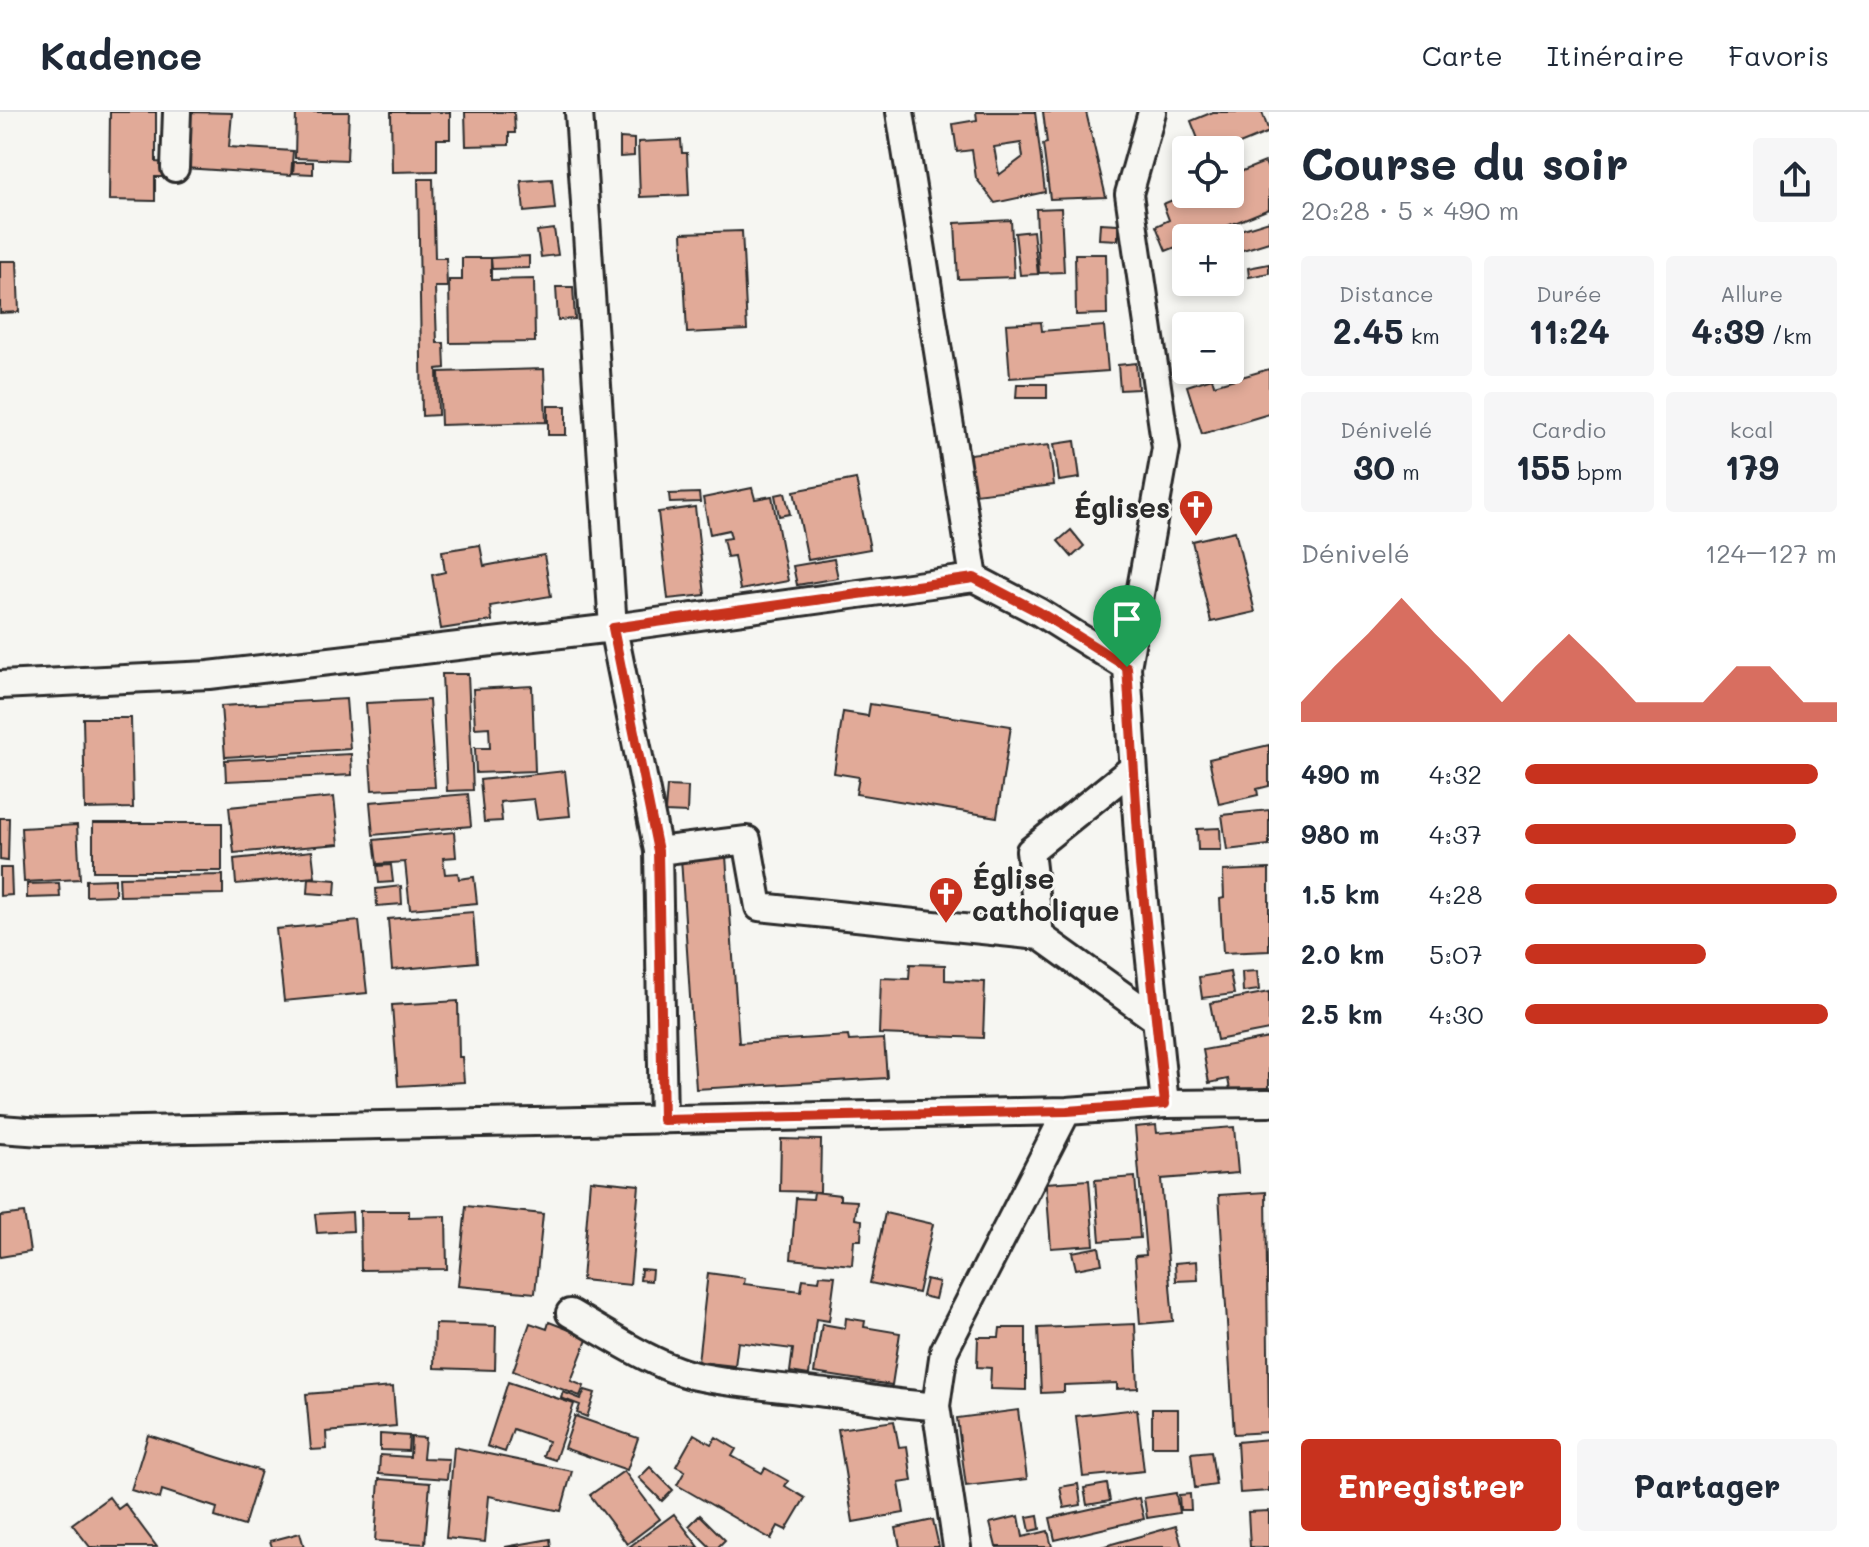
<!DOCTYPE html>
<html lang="fr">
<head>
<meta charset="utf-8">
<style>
  :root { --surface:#fff; --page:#f6f6f7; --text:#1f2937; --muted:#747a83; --line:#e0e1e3; --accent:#c8321e }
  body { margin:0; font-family:Mali,sans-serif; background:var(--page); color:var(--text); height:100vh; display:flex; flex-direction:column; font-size:30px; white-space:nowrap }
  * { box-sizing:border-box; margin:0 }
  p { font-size:26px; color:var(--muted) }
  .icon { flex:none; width:44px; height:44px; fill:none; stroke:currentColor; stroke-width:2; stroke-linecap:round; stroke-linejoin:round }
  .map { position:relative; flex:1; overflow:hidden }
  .drawer { display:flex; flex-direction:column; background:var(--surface); width:600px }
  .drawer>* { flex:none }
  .controls { position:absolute; left:1172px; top:24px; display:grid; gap:16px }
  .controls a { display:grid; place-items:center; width:72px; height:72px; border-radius:8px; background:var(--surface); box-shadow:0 4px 12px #0003; font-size:40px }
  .pin { position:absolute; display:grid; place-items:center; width:68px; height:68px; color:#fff; margin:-82px -34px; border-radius:50% 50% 50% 0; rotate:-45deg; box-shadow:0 0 8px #0007 }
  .pin .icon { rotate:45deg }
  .round { display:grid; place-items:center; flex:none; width:84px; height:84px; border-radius:8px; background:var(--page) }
  .head { display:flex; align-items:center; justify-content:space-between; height:136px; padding:0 32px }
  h1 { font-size:44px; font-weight:800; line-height:60px }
  .figures { display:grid; grid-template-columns:repeat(3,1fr); gap:12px; height:136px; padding:8px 32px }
  .figures div { display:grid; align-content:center; border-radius:8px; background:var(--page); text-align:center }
  .figures b { font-size:34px; font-weight:800 }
  .figures small { font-size:22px; font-weight:400 }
  .figures p { font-size:22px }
  .chart { height:224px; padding:16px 32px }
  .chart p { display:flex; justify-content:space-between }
  .chart svg { width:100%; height:144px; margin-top:8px; fill:var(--accent); opacity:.7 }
  .primary-button { display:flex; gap:16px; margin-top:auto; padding:16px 32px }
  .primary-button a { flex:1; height:92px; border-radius:8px; background:var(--accent); color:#fff; font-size:32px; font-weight:800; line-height:92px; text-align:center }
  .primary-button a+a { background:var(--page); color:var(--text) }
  ul { padding:0 32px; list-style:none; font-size:26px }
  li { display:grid; grid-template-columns:128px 96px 1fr; align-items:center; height:60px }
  li i { height:20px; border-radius:10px; background:var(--accent) }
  header { display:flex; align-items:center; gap:48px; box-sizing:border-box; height:112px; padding:0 40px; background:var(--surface); border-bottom:2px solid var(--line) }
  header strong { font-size:38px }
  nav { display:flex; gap:44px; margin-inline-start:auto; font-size:28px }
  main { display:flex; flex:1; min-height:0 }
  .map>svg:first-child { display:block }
</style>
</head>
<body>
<header>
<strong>Kadence</strong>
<nav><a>Carte</a><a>Itinéraire</a><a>Favoris</a></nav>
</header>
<main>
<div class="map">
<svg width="1269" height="1435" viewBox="0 0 1269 1435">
  <rect width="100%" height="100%" fill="#f6f6f2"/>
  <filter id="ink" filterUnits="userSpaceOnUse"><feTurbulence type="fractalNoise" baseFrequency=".0125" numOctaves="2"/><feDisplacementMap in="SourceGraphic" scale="16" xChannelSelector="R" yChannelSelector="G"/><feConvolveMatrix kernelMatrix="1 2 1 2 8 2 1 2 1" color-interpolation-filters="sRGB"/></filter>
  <g filter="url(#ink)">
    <path fill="#e1aa98" stroke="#2b2b2b" stroke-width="2" fill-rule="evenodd" d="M110 0H156V50L167 51V65H155V89L109 88Z
      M188 0 232 1 229 35 293 39 291 63 184 56Z
      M296 0H349L347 48 295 46Z
      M391 0H450V27H437V59L392 60Z
      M465 0H514L515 21H509V33L466 34Z
      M976 0H1035L1045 80 995 91 976 66 972 38 957 40 953 12 977 8ZM1021 31 1023 45 999 63 994 35Z
      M1043 0H1086L1106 85 1050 87 1043 32 1047 31Z
      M1213 0H1262L1269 20 1225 38H1208L1205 30 1200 32 1191 9Z
      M620 26 634 27V44L620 45Z
      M681 28 682 41H687L689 83 640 85 638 30Z
      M294 50H313V62L293 61Z
      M1265 50 1269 60V97L1198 126H1186V131L1166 139 1156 114 1169 108 1163 92 1187 82H1230V64Z
      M418 67H433L435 146H446L447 175H435L437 231H444L445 256 437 257 438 303 422 304Z
      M552 67 555 97 524 100 521 69Z
      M1061 96 1064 160 1039 161 1036 97Z
      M1011 108 1014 165 958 167 955 111Z
      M1269 109V130L1230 142V126H1214Z
      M1100 111 1118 112V128L1099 127Z
      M554 117 558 143 541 145 537 119Z
      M742 119 747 218 687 221 682 121Z
      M1033 119 1038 162 1020 163 1015 121Z
      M1075 142H1106L1107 202 1076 203Z
      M529 144V156L492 157 491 146Z
      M462 146H491V168L534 167 535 230 450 231 449 168H462Z
      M0 149H17L19 200 0 201Z
      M1269 152V161L1249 165 1248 156Z
      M556 175H573L575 207 558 208Z
      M1041 210 1042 219 1104 214 1108 259 1010 266 1006 212Z
      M1136 251 1138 277 1120 278 1118 253Z
      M544 257 546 310 441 313 439 260Z
      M1269 257V302L1202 322 1187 274 1212 266 1214 273Z
      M1017 272H1047V286H1016Z
      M548 294H566V323H548Z
      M1075 329 1080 366 1059 369 1054 332Z
      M1049 333 1054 373 975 382 972 364 964 365 962 347 970 346 969 342Z
      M856 367 870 437 808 448 794 379Z
      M752 376 755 387 772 384 788 469 740 478 734 444 727 445 723 427 731 426 729 418 710 422 703 386Z
      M699 381 700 390 670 391 669 382Z
      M785 381 790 402 779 404 775 383Z
      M695 395 705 483 668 487 658 400Z
      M1071 418 1084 434 1072 445 1058 429Z
      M1235 419 1255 500 1211 510 1192 429Z
      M480 433 484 454 544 443 551 484 490 494 492 509 441 517 432 463 445 460 442 439Z
      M834 447 838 466 797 473 793 454Z
      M442 562H468L473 678 447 679Z
      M532 574 535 659 476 661 475 636H490L489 615 475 616 473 577Z
      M346 587 350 637 225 645 221 594Z
      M429 588 435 675 372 678 366 591Z
      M870 592 1011 614 997 705 856 682 859 665 834 661 843 600 868 604Z
      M83 606H131L133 696 85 697Z
      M1269 633V674L1257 677 1258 683 1219 692 1209 647Z
      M351 642 352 663 226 669 225 648Z
      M565 659 570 704 537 707 534 687 500 690 502 709 484 710 480 668Z
      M667 674 688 675 687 701 665 700Z
      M468 682 471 714 373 723 370 690Z
      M334 685 339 732 234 741 229 695Z
      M1269 698V733L1227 738 1222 703Z
      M0 706H9L8 749 0 748Z
      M93 711H222V759H93Z
      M77 713 80 767 24 770 21 716Z
      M1220 716 1221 738H1198L1197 717Z
      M454 720 456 745 443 746 445 762 458 761 459 767 474 765 477 791 410 797 405 750 377 752 374 728Z
      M312 739 315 765 236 772 234 747Z
      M726 744 739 931 848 924 849 929 884 927 887 966 696 977 681 746Z
      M391 753 393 770 379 771 377 754Z
      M0 756H11L12 783 0 784Z
      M1269 757V839L1223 841 1220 787 1224 786 1223 759Z
      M223 763V782L120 784 119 765Z
      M309 766 336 768 335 783 308 781Z
      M115 767V783L86 784V768Z
      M59 771 60 785 27 786V772Z
      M401 774 402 792 377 794 376 777Z
      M473 800 477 850 392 858 388 807Z
      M359 809 367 881 284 889 276 817Z
      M910 852 945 853V868L985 870 983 926 879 922 881 866 909 867Z
      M1257 859 1259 878 1243 880 1242 860Z
      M1230 860 1234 882 1202 886 1199 865Z
      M1269 880V918L1217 928 1210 891Z
      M458 889 459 945H462L464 970 398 974 392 893Z
      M1269 926V981L1232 988 1228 967 1209 971 1203 938Z
      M1156 1013 1157 1021 1234 1015 1238 1061 1161 1067 1173 1209 1140 1212 1135 1144 1146 1143 1135 1015Z
      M781 1027 821 1028 820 1080 780 1079Z
      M1135 1065 1140 1126 1100 1129 1095 1068Z
      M590 1068 639 1073 630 1173 582 1168Z
      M1089 1068 1094 1133 1051 1136 1046 1071Z
      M814 1080 840 1083V1088L857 1089 855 1107 862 1108 861 1128H854L852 1153 791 1147 796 1086 813 1087Z
      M1266 1080 1269 1320 1234 1322 1219 1083Z
      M466 1094 543 1102 535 1181 458 1174Z
      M360 1099H409V1105L446 1104 447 1157 361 1158Z
      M352 1100 353 1119 317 1121 315 1102Z
      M24 1101 30 1140 0 1145V1104Z
      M885 1101 933 1112 918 1181 870 1171Z
      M1099 1135 1102 1152 1076 1157 1072 1140Z
      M1197 1149 1198 1168 1176 1169 1175 1151Z
      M641 1157 652 1158 651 1169 640 1168Z
      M708 1161 745 1166 744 1172 801 1179 803 1167 819 1169 820 1163 835 1164 829 1209 816 1207 809 1263 790 1260 793 1237 738 1230 735 1254 698 1250Z
      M926 1167 939 1170 935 1187 922 1184Z
      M846 1206 865 1209 864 1215 900 1221 892 1273 814 1261 822 1212 845 1216Z
      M549 1210 588 1225 571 1269 584 1274 580 1284 513 1259 530 1211 547 1217Z
      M435 1212 496 1214 495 1258 434 1256Z
      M1135 1212 1138 1276 1117 1277V1271L1064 1273V1280L1041 1281 1038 1216Z
      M1000 1216H1026V1278L990 1277 991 1256 977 1255 978 1225H999Z
      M508 1270 574 1292 555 1348 543 1344 548 1329 513 1317 505 1340 487 1334Z
      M393 1275 396 1314 326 1320 327 1337 311 1338 306 1282Z
      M585 1278 595 1281 587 1305 577 1301 580 1293 561 1286 563 1280 581 1287Z
      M1137 1297 1144 1359 1083 1365 1076 1304Z
      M1152 1297H1178V1334H1152Z
      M1018 1298 1027 1367 966 1374 957 1306Z
      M575 1304 638 1326 627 1358 564 1336Z
      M894 1309 899 1335 907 1334 912 1369 899 1371 904 1401 853 1410 838 1317Z
      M380 1322 409 1324 408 1339 380 1338Z
      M694 1322 711 1332 716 1325 736 1337 732 1344 762 1361 765 1356 788 1369 785 1374 805 1386 786 1418 778 1414 771 1427 677 1373 685 1359 676 1354Z
      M148 1323 261 1359 244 1414 215 1405 217 1396 162 1378 160 1387 131 1378Z
      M411 1325 425 1326 423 1346 449 1347 447 1367 379 1362 380 1343 410 1345Z
      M1269 1327V1379L1240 1381 1237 1330Z
      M454 1335 572 1359 561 1399 489 1384 485 1430 446 1426Z
      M1211 1339 1216 1373 1195 1376 1191 1341Z
      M650 1355 673 1378 662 1389 639 1366Z
      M624 1359 660 1407 627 1432 590 1383Z
      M379 1367 430 1371 425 1432 375 1429Z
      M1078 1372 1081 1393 1064 1396 1060 1375Z
      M1107 1372 1110 1389 1087 1393 1084 1376Z
      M1176 1381 1179 1401 1147 1406 1144 1386Z
      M1190 1382 1191 1398H1180L1179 1383Z
      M109 1385 118 1397 125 1392 157 1435H90L72 1412Z
      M1139 1386 1144 1407 1055 1428 1050 1406Z
      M1269 1399V1435H1250L1248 1400Z
      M674 1402 699 1435H629Z
      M700 1403 725 1428 718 1435H710L689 1414Z
      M1038 1403 1040 1417 1030 1419 1027 1405Z
      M1019 1404 1023 1425 1048 1419 1052 1435H996L990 1411Z
      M933 1408 939 1435H900L896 1416Z
      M1176 1414 1182 1435H1101Z
      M300 1421 304 1435H272L270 1429Z
      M550 1427 551 1435H505Z"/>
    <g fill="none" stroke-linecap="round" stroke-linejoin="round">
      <g stroke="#2b2b2b" stroke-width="32">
        <path id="minor" d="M579 0 613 516 974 466 1039 500 1127 555 1140 752 1165 992 1269 991
          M900 0 974 466
          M175 56 177 0
          M1127 555 1166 336 1129 82 1152 0
          M0 573 209 563 613 516 658 739 663 1008
          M1133 656 1030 739 1040 824 1154 906
          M658 739 747 728 759 795 1040 824
          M0 1017 42 1020 1067 999 1165 992
          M570 1201C605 1221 662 1259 701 1265 744 1273 788 1276 833 1282 869 1286 899 1293 936 1294
          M957 1435 936 1294 944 1239 1067 999"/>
      </g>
      <use href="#minor" stroke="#f6f6f2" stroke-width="26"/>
    </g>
  </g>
  <g fill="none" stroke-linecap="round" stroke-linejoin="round" filter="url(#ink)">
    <g stroke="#fff" stroke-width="16">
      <path id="route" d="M974 466 1039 500 1127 555 1140 752 1165 992 1067 999 663 1008 658 739 613 516Z"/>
    </g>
    <use href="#route" stroke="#c8321e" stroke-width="10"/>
  </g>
  <defs>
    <g id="church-pin" transform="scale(1.8)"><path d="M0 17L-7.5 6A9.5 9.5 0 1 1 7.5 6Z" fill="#c8321e" stroke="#f6f6f2"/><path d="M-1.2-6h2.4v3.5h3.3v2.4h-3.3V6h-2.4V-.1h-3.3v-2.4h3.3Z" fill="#fff"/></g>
  </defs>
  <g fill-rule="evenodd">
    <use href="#church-pin" x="1196" y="395"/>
    <use href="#church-pin" x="946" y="782"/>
  </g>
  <g text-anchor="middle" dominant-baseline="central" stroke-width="6" stroke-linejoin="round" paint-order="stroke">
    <g font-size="28" font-weight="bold" fill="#2b2b2b" stroke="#f6f6f2" text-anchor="end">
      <text x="1170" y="395">Églises</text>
      <text x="972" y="766" text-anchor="start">Église<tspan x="972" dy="32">catholique</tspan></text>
    </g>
  </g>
</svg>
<div class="controls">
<a><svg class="icon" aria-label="locate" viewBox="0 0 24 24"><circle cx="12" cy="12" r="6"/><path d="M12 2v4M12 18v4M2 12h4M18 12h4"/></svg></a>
<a>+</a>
<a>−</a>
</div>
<div class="pin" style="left:1127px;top:555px;background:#1e9e55"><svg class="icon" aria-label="arrive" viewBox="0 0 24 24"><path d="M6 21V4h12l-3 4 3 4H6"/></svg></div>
</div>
<section class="drawer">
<div class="head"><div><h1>Course du soir</h1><p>20:28 · 5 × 490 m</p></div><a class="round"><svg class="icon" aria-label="share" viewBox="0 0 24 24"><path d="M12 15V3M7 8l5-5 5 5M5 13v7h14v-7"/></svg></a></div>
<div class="figures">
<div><p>Distance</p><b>2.45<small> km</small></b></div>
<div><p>Durée</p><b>11:24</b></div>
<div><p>Allure</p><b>4:39<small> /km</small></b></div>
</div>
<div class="figures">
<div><p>Dénivelé</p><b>30<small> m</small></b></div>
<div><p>Cardio</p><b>155<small> bpm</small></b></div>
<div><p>kcal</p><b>179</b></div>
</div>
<div class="chart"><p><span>Dénivelé</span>124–127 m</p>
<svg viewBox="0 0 160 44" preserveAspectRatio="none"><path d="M0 44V38L10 27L20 17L30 6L40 17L50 27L60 38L70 27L80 17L90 27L100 38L110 38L120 38L130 27L140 27L150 38L160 38V44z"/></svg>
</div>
<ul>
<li><b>490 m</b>4:32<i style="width:94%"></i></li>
<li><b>980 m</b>4:37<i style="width:87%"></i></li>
<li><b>1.5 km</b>4:28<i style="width:100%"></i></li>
<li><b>2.0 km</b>5:07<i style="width:58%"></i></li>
<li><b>2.5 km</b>4:30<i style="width:97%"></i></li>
</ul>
<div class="primary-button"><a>Enregistrer</a><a>Partager</a></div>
</section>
</main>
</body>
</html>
